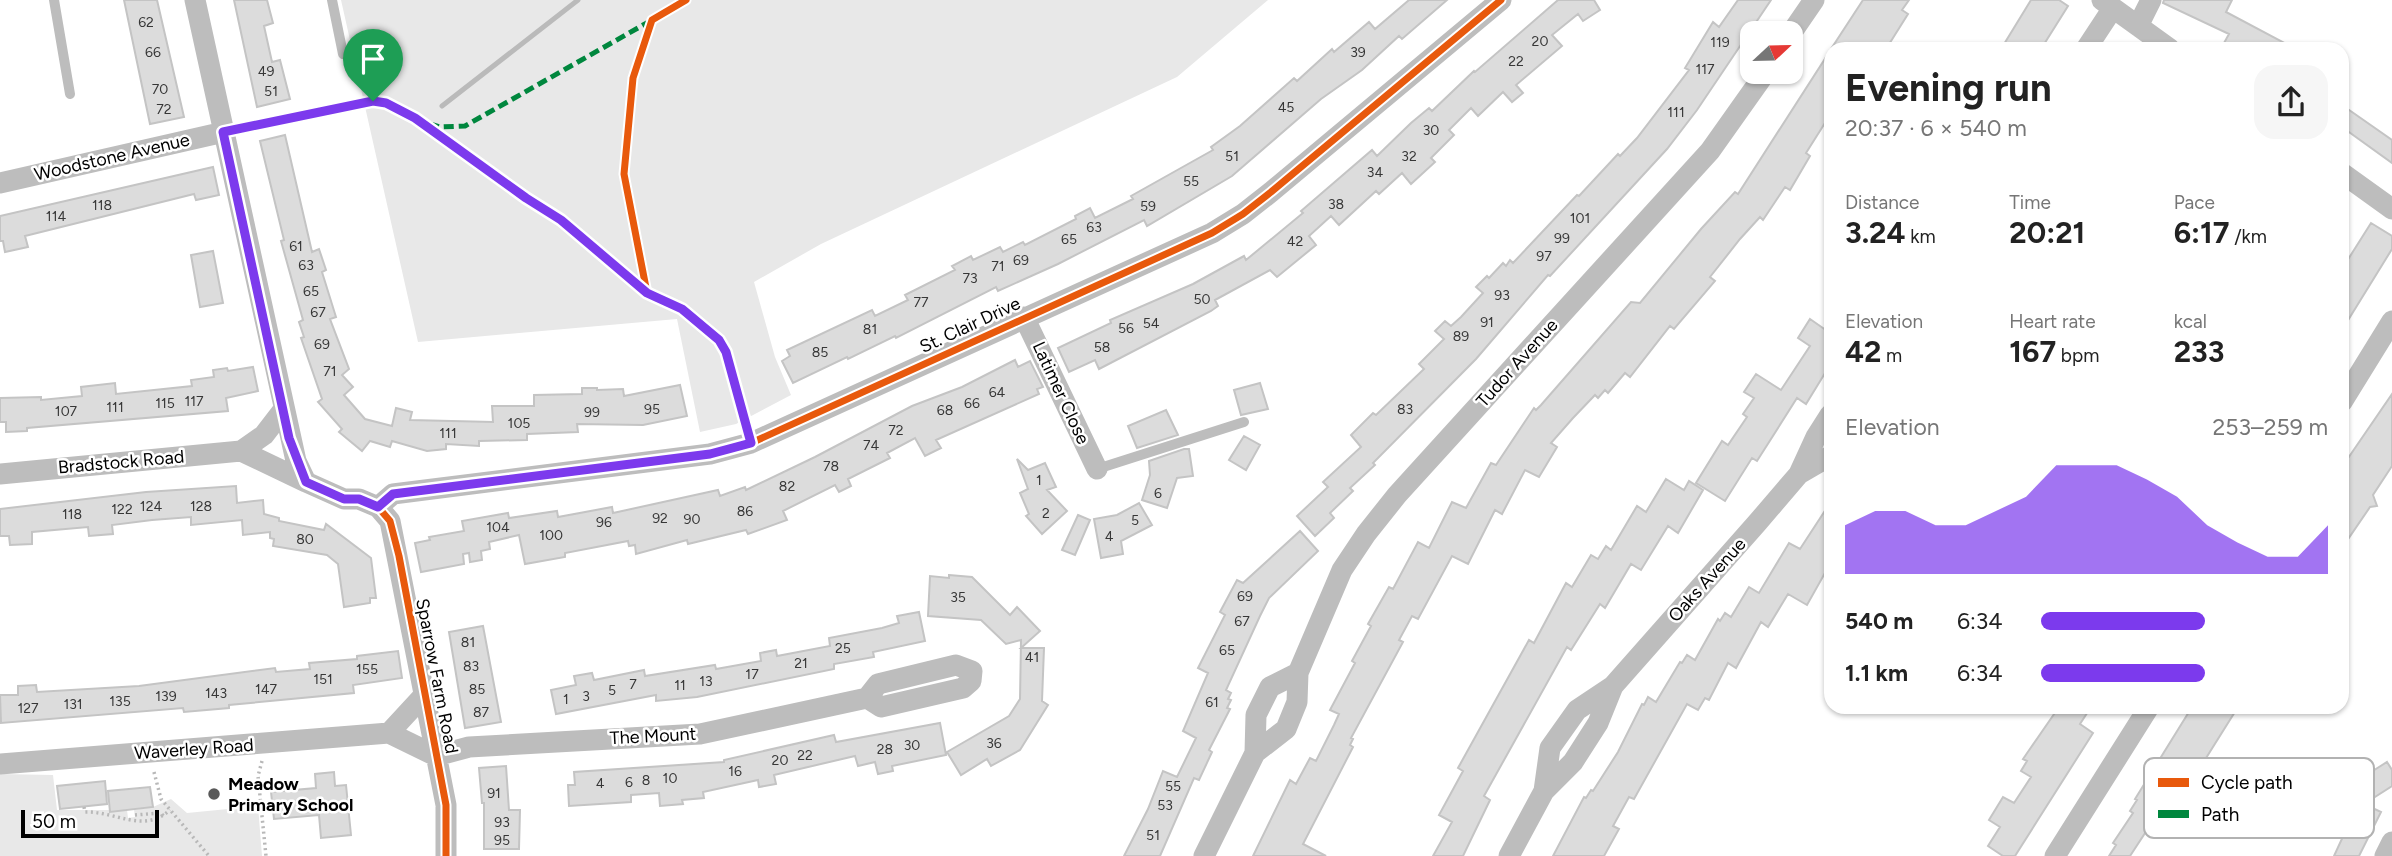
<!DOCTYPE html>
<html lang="en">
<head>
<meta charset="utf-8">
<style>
  :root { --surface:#fff; --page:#f6f6f6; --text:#222; --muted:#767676; --accent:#7c3aed }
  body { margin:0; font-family:Figtree,sans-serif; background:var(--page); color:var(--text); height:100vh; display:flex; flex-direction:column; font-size:26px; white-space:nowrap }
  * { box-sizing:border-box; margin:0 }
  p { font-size:23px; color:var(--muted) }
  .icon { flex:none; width:38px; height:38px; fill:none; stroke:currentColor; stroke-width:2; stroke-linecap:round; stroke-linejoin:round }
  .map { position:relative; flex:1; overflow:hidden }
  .drawer { position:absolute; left:1824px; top:42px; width:525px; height:672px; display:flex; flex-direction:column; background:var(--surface); border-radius:21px; box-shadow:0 2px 5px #0004 }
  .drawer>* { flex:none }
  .needle { width:46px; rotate:68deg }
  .controls { position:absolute; left:1740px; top:21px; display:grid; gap:14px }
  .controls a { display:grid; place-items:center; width:63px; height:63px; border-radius:14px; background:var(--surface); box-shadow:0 2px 5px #0004; font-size:35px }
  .scale { position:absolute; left:21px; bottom:18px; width:138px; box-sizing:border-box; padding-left:7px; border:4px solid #000; border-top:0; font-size:19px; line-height:24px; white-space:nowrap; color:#000; -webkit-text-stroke:5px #fff; paint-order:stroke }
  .pin { position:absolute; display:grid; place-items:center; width:60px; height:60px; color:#fff; margin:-72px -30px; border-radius:50% 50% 50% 0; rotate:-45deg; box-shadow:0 0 7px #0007 }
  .pin .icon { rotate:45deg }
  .round { display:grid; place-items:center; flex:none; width:74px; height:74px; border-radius:21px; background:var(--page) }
  .headline { display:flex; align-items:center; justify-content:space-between; height:119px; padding:0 21px }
  h1 { font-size:38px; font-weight:700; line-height:52px }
  .metrics { display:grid; grid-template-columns:repeat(3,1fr); gap:10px; height:119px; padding:7px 21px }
  .metrics div { display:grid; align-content:center }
  .metrics b { font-size:30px; font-weight:700 }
  .metrics small { font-size:19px; font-weight:400 }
  .metrics p { font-size:19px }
  .chart { height:196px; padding:14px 21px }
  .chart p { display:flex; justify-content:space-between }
  .chart svg { width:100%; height:126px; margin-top:7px; fill:var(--accent); opacity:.7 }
  ul { padding:0 21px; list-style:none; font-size:23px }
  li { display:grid; grid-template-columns:112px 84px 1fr; align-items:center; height:52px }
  li i { height:18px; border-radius:9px; background:var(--accent) }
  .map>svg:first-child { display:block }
</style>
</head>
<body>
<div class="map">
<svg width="2392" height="856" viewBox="0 0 2392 856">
  <rect width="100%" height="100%" fill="#fff"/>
  <path fill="#e8e8e8" d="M341 0H1268L1177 77 821 244 754 282 775 357 791 395 736 424 700 432 677 319 418 342Z
    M0 774 53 775 57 810H127L128 818 135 817 134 810 153 807 171 799 187 813 258 806 262 856H0Z"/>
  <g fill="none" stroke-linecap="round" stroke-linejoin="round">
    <path stroke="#bababa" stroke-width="5" d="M442 106 578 0"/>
  </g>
  <path fill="#dcdcdc" stroke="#c4c4c4" stroke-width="2" d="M124 0H157L184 117 150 124Z
    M234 0H267L273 23 264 26 272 62 280 60 290 99 257 107Z
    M1409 0H1447L1402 39 1399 36 1362 70 1321 99 1232 176 1147 226 1144 220 1058 264 998 291 996 287 896 338 895 336 848 359 847 357 793 383 782 361 790 356 787 350 872 310 875 316 908 300 905 295 955 270 952 266 971 256 973 260 1000 247 1003 252 1023 242 1025 245 1076 219 1075 216 1090 208 1095 218 1133 199 1131 196 1213 150 1211 147 1240 126 1294 78 1297 81 1332 49 1334 52 1369 22 1375 29Z
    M1558 0H1594L1600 10 1583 21 1578 14 1552 35 1562 46 1516 85 1523 93 1512 102 1503 92 1478 116 1471 108 1449 130 1454 135 1431 158 1435 162 1411 184 1402 173 1379 194 1376 191 1339 225 1331 216 1309 236 1316 245 1277 277 1270 270 1215 300 1218 306 1211 311 1099 369 1095 360 1069 372 1058 348 1111 323 1110 320 1193 284 1244 256 1246 260 1303 213 1301 211 1372 150 1377 156 1411 123 1429 108 1432 111 1474 71 1475 72Z
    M1738 0H1771L1697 110 1667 149 1550 276 1548 275 1476 359 1373 463 1375 465 1350 488 1353 491 1330 513 1334 518 1315 536 1297 516 1328 487 1323 482 1361 447 1351 435 1373 413 1376 415 1424 369 1419 364 1444 339 1435 331 1445 321 1451 326 1461 317 1483 293 1476 287 1487 276 1489 278 1503 263 1506 266 1510 260 1513 263 1577 195 1579 196 1618 154 1620 156 1637 138 1689 70 1685 68 1713 22 1719 27Z
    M1863 0H1909L1902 10 1908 14 1886 49H1831Z
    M2031 0H2059L2068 6 2041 49H2001Z
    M2164 0H2232L2226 12 2296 49H2236L2224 43 2229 34 2163 3Z
    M1830 51V115L1806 153 1810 156 1790 190 1785 187 1763 220 1760 217 1740 239 1710 277 1715 281 1674 329 1670 326 1630 377 1625 373 1608 393 1605 390 1598 398 1595 395 1573 418 1551 443 1557 447 1539 477 1525 470 1502 514 1495 510 1468 564 1452 556 1418 619 1412 616 1399 640 1403 642 1351 738 1353 739 1350 745 1353 747 1303 844 1326 856H1253L1290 780 1296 784 1310 758 1316 761 1334 725 1339 714 1330 710 1355 663 1352 661 1371 626 1368 624 1389 587 1393 589 1418 542 1429 548 1452 502 1466 508 1491 463 1496 465 1534 408 1536 410 1541 405 1631 302 1640 303 1701 229 1735 192 1738 194Z
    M2342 105 2392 140V163L2342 127Z
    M285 135 312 252 319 249 326 270 322 272 336 317 330 319 349 369 342 375 353 387 344 395 365 419 392 426 396 408 412 412 410 420 493 422 492 406H534V395L582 394V388H597V390L623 389 624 396 680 385 687 416 643 425 577 424 578 432 527 434V440L479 441V446L446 444V449L427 451 392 441 390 447 370 441 362 451 339 432 342 429 318 402 322 399 301 338 304 337 299 322 303 320 281 241 284 240 260 141Z
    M213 167 219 195 196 200 194 194 25 236 28 247 5 252 3 241H0V216Z
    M2371 223 2392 236V249L2342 330V269Z
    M213 251 223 303 200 307 191 255Z
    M1810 319 1830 333V365L1806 404 1797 398 1757 461 1752 458 1725 501 1696 483 1722 441 1728 445 1747 417 1743 414 1754 398 1744 392 1756 374 1781 390 1810 346 1798 338Z
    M1015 360 1018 367 1030 361 1043 387 1037 389 1039 394 936 440 941 448 925 456 915 438 887 453 890 458 848 479 851 486 839 492 835 485 783 511 787 520 748 534 746 530 688 544 687 540 636 554 635 545 629 546 628 541 565 553V557L525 564 519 535 489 542 490 549 481 551 482 560 470 562 469 553 463 554 464 564 421 572 415 543 430 540 429 537 464 531 462 521 508 513 509 518 557 511 558 517 612 507 613 513 718 490 720 496 745 487 746 490 815 457 912 406 962 387Z
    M253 367 258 391 226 398 228 411 27 428V431L6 432V422H0V398L41 397V400L82 396 81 387 115 383 116 394 192 386 191 380 214 377 213 370 227 368 228 371Z
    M1260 383 1268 409 1241 415 1234 390Z
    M2392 394V466L2373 495 2377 506 2370 507 2342 548V467Z
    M1166 410 1178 435 1137 448 1128 426Z
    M1244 436 1260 445 1246 470 1229 460Z
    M1184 449H1189L1193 476 1177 478 1167 508 1142 500 1150 475 1149 461Z
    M1017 459 1028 470 1045 463 1056 487 1047 490 1067 511 1042 534 1026 516 1029 514 1020 493 1028 489Z
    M1666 479 1684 490 1689 481 1703 490 1678 533 1668 526 1641 570 1631 564 1605 608 1600 604 1571 650 1567 647 1484 796 1490 800 1463 856H1433L1452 822 1439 815 1463 771 1458 768 1529 640 1534 643 1566 583 1572 587 1591 555 1598 559 1606 546 1611 550 1637 506 1646 512Z
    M236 486 237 503 263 500 264 514 279 518V521L324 530 326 524 371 558 376 598H370V603L344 607 338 564 327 555 273 546 274 539 270 538V532L243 535 242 520 191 525V517L152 520 112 525 113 534 89 536 88 527 32 532V544L10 545 9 536H0V509L146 492Z
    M1139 503 1152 525 1121 541 1123 554 1101 558 1094 519 1117 515Z
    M1830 503V564L1807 605 1788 594 1768 627 1761 622 1736 668 1728 663 1709 700 1705 698 1698 710 1687 704 1634 799 1629 797 1613 826 1619 829 1604 856H1553L1584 797 1586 798 1591 790 1593 791 1618 752 1642 704 1644 705 1648 697 1656 702 1680 662 1682 663 1687 655 1695 660 1718 619 1720 621 1725 613 1731 617 1749 587 1759 593 1789 543 1800 549Z
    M1078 515 1090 520 1075 555 1062 550Z
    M1300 531 1318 551 1269 598 1260 616 1226 690 1231 693 1228 699 1231 700 1227 708 1230 709 1209 750 1212 752 1199 780 1194 778 1160 856H1124L1148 809 1163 771 1177 777 1196 738 1183 731 1208 673 1198 668 1225 615 1220 612 1237 580 1243 583Z
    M949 575 972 577 1010 615 1017 607 1040 631 1021 648H1044L1042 701 1048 705 1020 750 991 766 987 759 961 775 947 752 1009 716 1020 699 1021 640 1006 644 981 620 928 616 930 576 949 578Z
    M919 612 925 641 873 652 874 657 834 664V669L697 697 656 701V695L556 714 551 690 576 685 574 676 592 673 594 680 644 670 645 676 715 665 716 669 761 661 760 653 776 650 777 656 830 646 829 638 882 628 899 623 897 616Z
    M483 626 501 722 465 728 449 632Z
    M398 651 402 678 353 685 354 693 229 705V708L184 712 183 708 1 723 0 695H18V686L36 685 37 692 139 686 275 668 276 672 310 669 309 663 357 659V656Z
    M2059 707H2091L2080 724 2093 733 2015 856H2003L1988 846 2000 827 1989 820 2003 797 2014 803 2031 777 2021 771 2027 761 2023 759Z
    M2192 707H2238L2186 790 2189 792 2180 806 2185 810 2170 832 2153 821 2130 856H2109L2116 845 2113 843 2133 813 2130 811 2137 800 2135 799Z
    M940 723 946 755 892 766 893 771 878 774 875 762 858 766 855 756 774 775 776 784 759 787 758 780 703 792 704 798 682 800 683 804 660 806 659 793 631 795V802L569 806 568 785H575L574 772 724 762V760L834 735 836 742Z
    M2387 762 2392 770V786L2364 804 2381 812 2359 856H2334L2346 830 2340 828 2362 783 2360 779Z
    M506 766 509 810H520L519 849H484V803H482L479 768Z
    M334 772 335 786 346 785 351 835 321 838 319 815 274 819 271 792 316 788 315 774Z
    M105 781 107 804 60 809 57 786Z
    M150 787 153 807 110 812 108 791Z"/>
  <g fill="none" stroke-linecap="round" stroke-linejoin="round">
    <path stroke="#b8b8b8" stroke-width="3.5" stroke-dasharray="2 3.5" stroke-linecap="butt" d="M243 128 373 101 386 103 415 119 525 198 561 220 647 293 682 309 719 340 726 352 746 425
      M262 761 258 776 266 856
      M154 772 161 799 209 856
      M84 807 85 812C115 811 144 834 170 810
      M135 815 160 813 164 816"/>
    <path stroke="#bdbdbd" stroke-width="10" d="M54 0 70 94
      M332 0 343 54
      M1097 469 1244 422"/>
    <path stroke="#bdbdbd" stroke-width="21" d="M195 0 296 461 306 482 344 499H359L378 507 390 521 446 805V856
      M2102 0 2170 49
      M2138 26 2151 0
      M1790 35 1814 0
      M2086 49 2113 8
      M2342 173 2392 209
      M0 183 224 132
      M1024 317 1097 469
      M2342 402 2392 321
      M241 451 264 435 284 409
      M0 474 241 451 306 482
      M1799 474 1830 456
      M378 507 393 494 710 454 751 443 1212 233 1243 214 1271 192 1501 0
      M389 733 436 756 469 747 700 734 867 698 878 684 956 665 972 671 971 681 963 688 881 707 867 698
      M1255 753 1286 729 1297 702 1298 673 1342 570 1366 534 1397 495 1710 151 1766 72
      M0 764 389 733 425 694
      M1544 791 1550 748 1577 710 1613 686 1757 523 1799 474 1816 437 1830 415
      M1204 856 1255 753 1256 715 1270 687 1298 673
      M1509 856 1544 791 1573 762 1598 723 1613 686
      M2055 856 2149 707
      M2385 856 2392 842"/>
    <path stroke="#00873e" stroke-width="5" stroke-dasharray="10 5" stroke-linecap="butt" d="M415 119 440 127 465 126 652 20"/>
    <g stroke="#fff" stroke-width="11">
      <path id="cycleway" d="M686 0 652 20 633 78 624 174 647 293 682 309 719 340 726 352 751 443
        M446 856V805L399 556 390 521 378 507 393 494 710 454 751 443 1212 233 1243 214 1271 192 1501 0"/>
    </g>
    <use href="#cycleway" stroke="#e8590c" stroke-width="7"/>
  </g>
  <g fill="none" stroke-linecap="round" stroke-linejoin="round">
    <g stroke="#fff" stroke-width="14">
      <path id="route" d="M373 101 386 103 415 118 526 198 561 220 647 293 682 309 719 340 726 352 751 443 710 454 393 494 378 507 359 499H344L306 482 289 438 223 132Z"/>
    </g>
    <use href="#route" stroke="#7c3aed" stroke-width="9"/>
  </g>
  <circle fill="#595959" stroke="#fff" stroke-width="2.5" cx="214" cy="794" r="7"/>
  <g text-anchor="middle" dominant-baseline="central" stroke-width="5" stroke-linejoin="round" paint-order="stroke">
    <g font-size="14" fill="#373737">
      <text x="146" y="22">62</text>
      <text x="1540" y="41">20</text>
      <text x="1720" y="42">119</text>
      <text x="153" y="52">66</text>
      <text x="1358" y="52">39</text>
      <text x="1516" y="61">22</text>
      <text x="1705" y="69">117</text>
      <text x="266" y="71">49</text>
      <text x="160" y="89">70</text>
      <text x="271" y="91">51</text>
      <text x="1286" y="107">45</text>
      <text x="164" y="109">72</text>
      <text x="1676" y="112">111</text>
      <text x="1431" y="130">30</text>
      <text x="1232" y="156">51</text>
      <text x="1409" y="156">32</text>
      <text x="1375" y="172">34</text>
      <text x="1191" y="181">55</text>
      <text x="1336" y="204">38</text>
      <text x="102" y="205">118</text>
      <text x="1148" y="206">59</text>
      <text x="56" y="216">114</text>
      <text x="1580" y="218">101</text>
      <text x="1094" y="227">63</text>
      <text x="1562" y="238">99</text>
      <text x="1069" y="239">65</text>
      <text x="1295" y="241">42</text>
      <text x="296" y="246">61</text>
      <text x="1544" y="256">97</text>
      <text x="1021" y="260">69</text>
      <text x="306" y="265">63</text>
      <text x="998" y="266">71</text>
      <text x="970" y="278">73</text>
      <text x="311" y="291">65</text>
      <text x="1502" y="295">93</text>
      <text x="1202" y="299">50</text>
      <text x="921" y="302">77</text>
      <text x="318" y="312">67</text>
      <text x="1487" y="322">91</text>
      <text x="1151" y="323">54</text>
      <text x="1126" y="328">56</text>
      <text x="870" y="329">81</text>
      <text x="1461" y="336">89</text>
      <text x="322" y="344">69</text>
      <text x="1102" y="347">58</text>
      <text x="820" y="352">85</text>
      <text x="330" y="371">71</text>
      <text x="997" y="392">64</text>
      <text x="194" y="401">117</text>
      <text x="165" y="403">115</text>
      <text x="972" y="403">66</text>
      <text x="115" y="407">111</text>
      <text x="652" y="409">95</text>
      <text x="1405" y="409">83</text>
      <text x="945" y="410">68</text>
      <text x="66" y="411">107</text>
      <text x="592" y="412">99</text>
      <text x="519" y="423">105</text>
      <text x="896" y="430">72</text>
      <text x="448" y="433">111</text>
      <text x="871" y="445">74</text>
      <text x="831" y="466">78</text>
      <text x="1039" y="480">1</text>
      <text x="787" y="486">82</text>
      <text x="1158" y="493">6</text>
      <text x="151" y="506">124</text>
      <text x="201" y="506">128</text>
      <text x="122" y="509">122</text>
      <text x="745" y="511">86</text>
      <text x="1046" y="513">2</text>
      <text x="72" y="514">118</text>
      <text x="660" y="518">92</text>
      <text x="692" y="519">90</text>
      <text x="1135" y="520">5</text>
      <text x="604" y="522">96</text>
      <text x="498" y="527">104</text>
      <text x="551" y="535">100</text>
      <text x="1109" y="536">4</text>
      <text x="305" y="539">80</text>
      <text x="1245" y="596">69</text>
      <text x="958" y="597">35</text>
      <text x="1242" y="621">67</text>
      <text x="468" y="642">81</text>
      <text x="843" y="648">25</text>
      <text x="1227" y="650">65</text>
      <text x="1032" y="657">41</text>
      <text x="801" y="663">21</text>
      <text x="471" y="666">83</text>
      <text x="367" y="669">155</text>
      <text x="752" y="674">17</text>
      <text x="323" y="679">151</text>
      <text x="706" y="681">13</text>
      <text x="633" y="684">7</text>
      <text x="680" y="685">11</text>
      <text x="266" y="689">147</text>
      <text x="477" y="689">85</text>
      <text x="612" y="690">5</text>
      <text x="216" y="693">143</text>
      <text x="166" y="696">139</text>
      <text x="586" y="696">3</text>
      <text x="566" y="699">1</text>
      <text x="120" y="701">135</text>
      <text x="1212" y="702">61</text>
      <text x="73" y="704">131</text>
      <text x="28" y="708">127</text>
      <text x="481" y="712">87</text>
      <text x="994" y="743">36</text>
      <text x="912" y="745">30</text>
      <text x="885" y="749">28</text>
      <text x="805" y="755">22</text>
      <text x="780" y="760">20</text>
      <text x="735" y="771">16</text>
      <text x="670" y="778">10</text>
      <text x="646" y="780">8</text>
      <text x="629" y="782">6</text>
      <text x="600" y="783">4</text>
      <text x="1173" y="786">55</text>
      <text x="494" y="793">91</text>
      <text x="1165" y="805">53</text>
      <text x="502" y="822">93</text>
      <text x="1153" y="835">51</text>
      <text x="502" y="840">95</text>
    </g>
    <g font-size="18" fill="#000" stroke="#fff">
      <text transform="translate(112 157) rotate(-13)">Woodstone Avenue</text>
      <text transform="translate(970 325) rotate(-25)">St. Clair Drive</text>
      <text transform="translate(1517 363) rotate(-48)">Tudor Avenue</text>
      <text transform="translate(1061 393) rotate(65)">Latimer Close</text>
      <text transform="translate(121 462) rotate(-5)">Bradstock Road</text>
      <text transform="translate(1707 580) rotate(-48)">Oaks Avenue</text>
      <text transform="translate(437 676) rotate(79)">Sparrow Farm Road</text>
      <text transform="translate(653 736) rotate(-3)">The Mount</text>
      <text transform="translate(194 749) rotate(-4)">Waverley Road</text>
    </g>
    <g font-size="18" font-weight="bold" fill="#000" stroke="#fff" text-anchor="start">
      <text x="228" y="784">Meadow<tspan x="228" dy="21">Primary School</tspan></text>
    </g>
  </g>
  <rect x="2144" y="758" width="230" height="80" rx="10" fill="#fff" stroke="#b2b2b2" stroke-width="2"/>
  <rect x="2158" y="778" width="31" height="9" fill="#e8590c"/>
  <rect x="2158" y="810" width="31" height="8" fill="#00873e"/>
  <g font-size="19" fill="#000">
    <text x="2201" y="789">Cycle path</text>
    <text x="2201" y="821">Path</text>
  </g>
</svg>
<div class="controls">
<a><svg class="needle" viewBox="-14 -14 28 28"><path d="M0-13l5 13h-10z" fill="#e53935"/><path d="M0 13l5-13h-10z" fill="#767676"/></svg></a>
</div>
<div class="scale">50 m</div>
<div class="pin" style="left:373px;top:101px;background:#1e9e55"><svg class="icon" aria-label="arrive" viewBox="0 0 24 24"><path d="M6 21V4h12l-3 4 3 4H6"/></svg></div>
<section class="drawer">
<div class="headline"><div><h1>Evening run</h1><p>20:37 · 6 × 540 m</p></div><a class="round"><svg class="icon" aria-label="share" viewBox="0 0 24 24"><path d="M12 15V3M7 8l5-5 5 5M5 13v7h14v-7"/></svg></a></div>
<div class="metrics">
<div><p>Distance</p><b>3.24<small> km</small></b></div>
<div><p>Time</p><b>20:21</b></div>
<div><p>Pace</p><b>6:17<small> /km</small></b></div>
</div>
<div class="metrics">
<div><p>Elevation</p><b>42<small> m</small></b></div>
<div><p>Heart rate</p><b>167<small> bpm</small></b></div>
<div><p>kcal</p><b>233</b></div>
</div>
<div class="chart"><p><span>Elevation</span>253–259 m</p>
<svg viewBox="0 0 160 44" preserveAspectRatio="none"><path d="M0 44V27L10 22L20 22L30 27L40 27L50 22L60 17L70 6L80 6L90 6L100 11L110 17L120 27L130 33L140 38L150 38L160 27V44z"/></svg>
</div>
<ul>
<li><b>540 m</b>6:34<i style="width:57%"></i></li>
<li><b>1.1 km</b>6:34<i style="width:57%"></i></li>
</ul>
</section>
</div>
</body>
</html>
